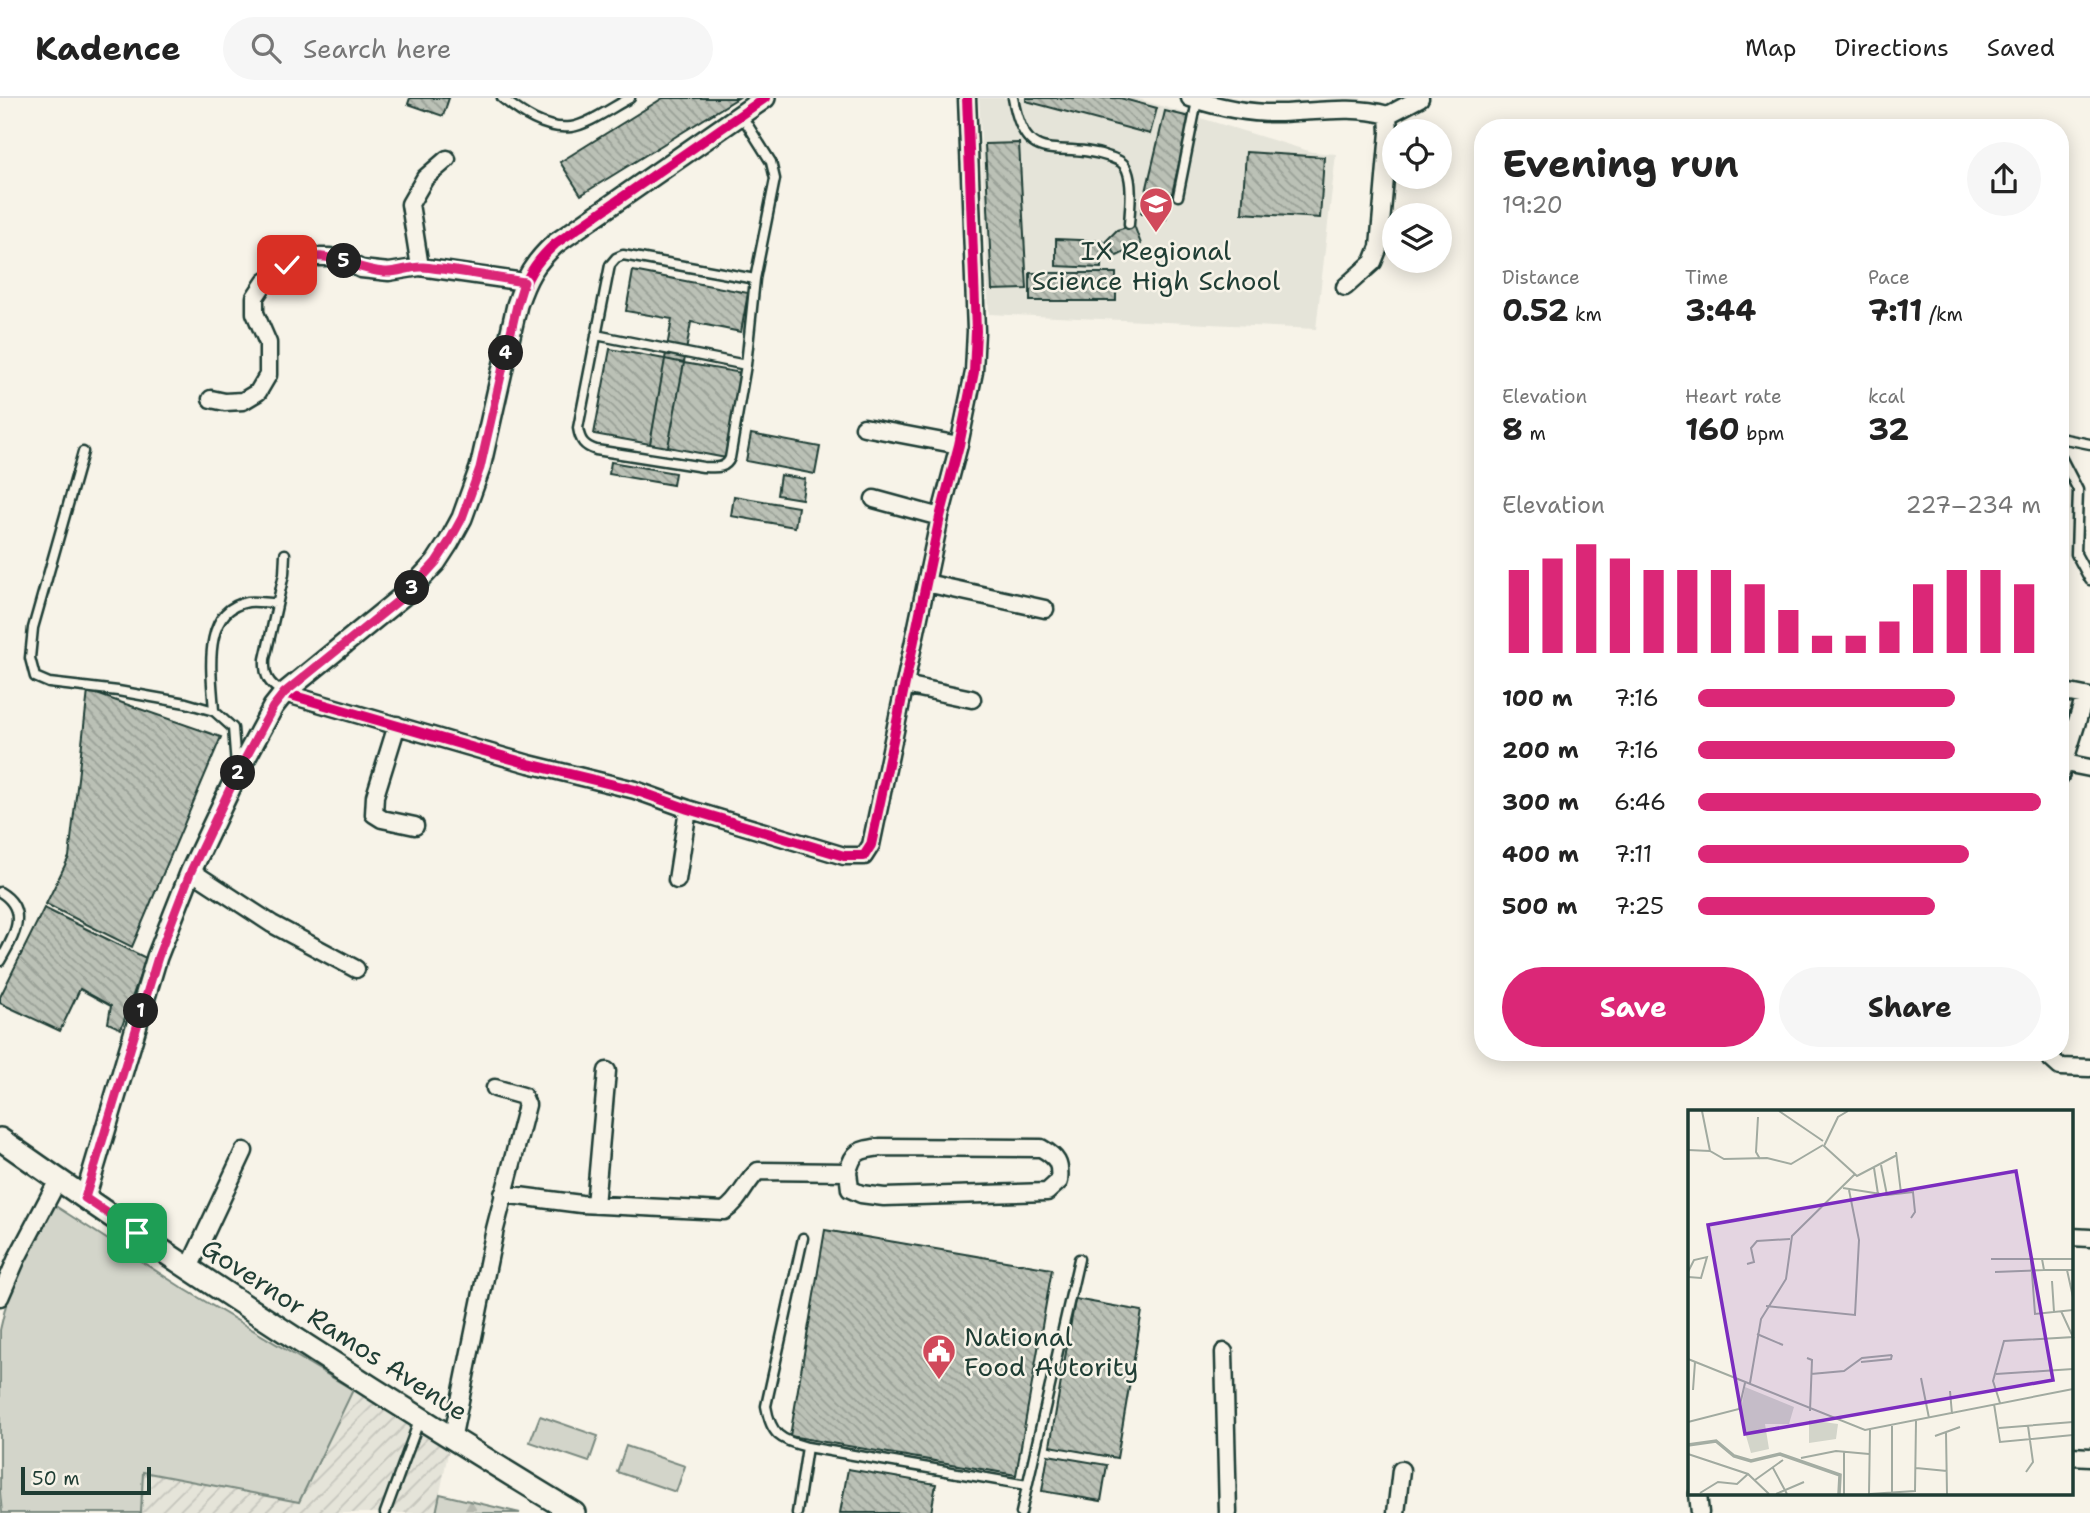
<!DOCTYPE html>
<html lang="en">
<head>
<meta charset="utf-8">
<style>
  :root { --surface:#fff; --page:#f6f6f6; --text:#222; --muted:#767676; --line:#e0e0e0; --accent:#db2777 }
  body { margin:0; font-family:"Shantell Sans",sans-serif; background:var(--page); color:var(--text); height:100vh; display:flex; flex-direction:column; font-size:26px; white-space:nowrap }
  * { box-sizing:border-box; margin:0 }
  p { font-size:23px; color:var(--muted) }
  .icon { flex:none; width:38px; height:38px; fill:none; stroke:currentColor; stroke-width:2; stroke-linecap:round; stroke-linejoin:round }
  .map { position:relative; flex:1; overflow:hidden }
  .sheet { position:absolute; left:1474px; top:21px; width:595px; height:942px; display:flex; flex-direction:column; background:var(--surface); border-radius:28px; box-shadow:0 4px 18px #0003 }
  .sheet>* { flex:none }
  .tools { position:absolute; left:1382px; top:21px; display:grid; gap:14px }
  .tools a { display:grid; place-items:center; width:70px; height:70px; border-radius:50%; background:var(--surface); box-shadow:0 4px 18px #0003; font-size:35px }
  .scale { position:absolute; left:21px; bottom:18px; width:130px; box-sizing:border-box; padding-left:7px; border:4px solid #1f3d34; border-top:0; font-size:19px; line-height:24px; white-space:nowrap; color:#1f3d34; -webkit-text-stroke:5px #f7f3e8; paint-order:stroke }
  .pin { position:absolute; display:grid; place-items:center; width:60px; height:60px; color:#fff; margin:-30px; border-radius:14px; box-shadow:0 4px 10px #0006 }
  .km { position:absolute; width:35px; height:35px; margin:-18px; border-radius:50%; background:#222; color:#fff; font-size:19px; line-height:35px; text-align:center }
  .round { display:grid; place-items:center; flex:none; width:74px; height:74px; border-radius:37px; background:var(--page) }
  .head { display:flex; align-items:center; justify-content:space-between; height:119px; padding:0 28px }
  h1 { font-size:38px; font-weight:700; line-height:52px }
  .stats { display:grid; grid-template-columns:repeat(3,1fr); gap:10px; height:119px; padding:7px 28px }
  .stats div { display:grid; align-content:center }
  .stats b { font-size:30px; font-weight:700 }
  .stats small { font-size:19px; font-weight:400 }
  .stats p { font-size:19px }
  .chart { height:196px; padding:14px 28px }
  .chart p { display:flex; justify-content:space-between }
  .chart svg { width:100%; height:126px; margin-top:7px; stroke:var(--accent); stroke-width:6 }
  .action { display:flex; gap:14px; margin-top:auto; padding:14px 28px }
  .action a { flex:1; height:80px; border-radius:42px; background:var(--accent); color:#fff; font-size:28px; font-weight:700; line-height:80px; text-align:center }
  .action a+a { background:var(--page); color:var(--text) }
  ul { padding:0 28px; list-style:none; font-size:23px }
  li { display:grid; grid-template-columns:112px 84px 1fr; align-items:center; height:52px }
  li i { height:18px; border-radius:9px; background:var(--accent) }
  header { display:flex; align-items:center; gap:42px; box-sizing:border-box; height:98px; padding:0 35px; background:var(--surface); border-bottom:2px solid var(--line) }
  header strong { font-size:33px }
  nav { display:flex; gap:38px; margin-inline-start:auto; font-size:24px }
  .search { width:490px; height:63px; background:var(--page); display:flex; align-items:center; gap:18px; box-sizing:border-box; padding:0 24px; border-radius:38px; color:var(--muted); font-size:26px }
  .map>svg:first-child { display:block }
</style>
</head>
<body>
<header>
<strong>Kadence</strong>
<div class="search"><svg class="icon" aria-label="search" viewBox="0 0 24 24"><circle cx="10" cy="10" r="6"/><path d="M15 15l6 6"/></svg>Search here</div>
<nav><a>Map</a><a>Directions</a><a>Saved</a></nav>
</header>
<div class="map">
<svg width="2090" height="1415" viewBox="0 0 2090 1415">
  <defs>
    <pattern id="industrial-furrows" width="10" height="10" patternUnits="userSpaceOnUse" patternTransform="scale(1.75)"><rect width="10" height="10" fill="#e5e4d9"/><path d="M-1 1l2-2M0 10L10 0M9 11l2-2" fill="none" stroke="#c4c4bb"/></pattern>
    <pattern id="forest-firs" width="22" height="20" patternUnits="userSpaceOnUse" patternTransform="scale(1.75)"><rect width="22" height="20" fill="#d3d5ca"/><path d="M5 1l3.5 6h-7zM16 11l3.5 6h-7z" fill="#b5b8ae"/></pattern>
    <pattern id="building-back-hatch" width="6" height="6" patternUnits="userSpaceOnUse" patternTransform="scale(1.75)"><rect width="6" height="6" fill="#bbc1b6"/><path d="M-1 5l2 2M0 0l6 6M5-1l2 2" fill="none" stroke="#979e95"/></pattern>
  </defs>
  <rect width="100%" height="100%" fill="#f7f3e8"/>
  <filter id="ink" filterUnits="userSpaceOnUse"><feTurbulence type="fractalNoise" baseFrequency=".0143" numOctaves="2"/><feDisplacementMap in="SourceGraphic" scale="14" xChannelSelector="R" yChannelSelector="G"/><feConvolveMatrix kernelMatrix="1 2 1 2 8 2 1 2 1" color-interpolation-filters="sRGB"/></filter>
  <g filter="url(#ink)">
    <path fill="#e5e4d9" d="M979 0H1135L1312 54 1336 56 1316 231 989 216Z"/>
    <path fill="url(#industrial-furrows)" d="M353 1292 449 1350 436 1415H141L142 1373 299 1403Z"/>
    <path fill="#d3d5ca" stroke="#79897f" stroke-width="2" d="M54 1107 181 1189 353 1292 299 1404 143 1374 141 1415H2L0 1394V1232L10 1190Z
      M540 1318 598 1338 589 1364 530 1344Z
      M626 1348 685 1368 676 1394 617 1374Z"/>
    <path fill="url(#forest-firs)" stroke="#79897f" stroke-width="2" d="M440 1396 520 1415H436Z"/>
    <path fill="url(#building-back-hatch)" stroke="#1f3d34" stroke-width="2" d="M410 0H449L443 18 408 6Z
      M663 0H738L581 97 560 64Z
      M1026 0H1120L1157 10 1150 36 1026 3Z
      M1165 13 1190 19 1166 121 1141 115Z
      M1019 45 1027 191 992 192 985 46Z
      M1246 54 1324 59 1320 120 1242 115Z
      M1134 127 1141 146 1117 158 1106 143 1117 132Z
      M1056 141 1102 143 1101 170 1056 168Z
      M633 173 748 195 741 234 691 224 684 265 665 261 672 221 626 213Z
      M1030 175H1116V203H1030Z
      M610 251 665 261 650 346 594 336Z
      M665 261 684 265 668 349 650 346Z
      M684 265 742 275 726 360 668 349Z
      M751 336 820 349 815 376 746 363Z
      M611 364 675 375 673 387 609 376Z
      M780 377 805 381 802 401 777 397Z
      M734 398 798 409 795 429 731 418Z
      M88 593 221 639 132 849 46 806 69 759Z
      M44 810 146 860 121 931 108 925 111 908 80 891 60 933 0 905V899Z
      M825 1132 1052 1171 1016 1377 790 1338Z
      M1075 1201 1142 1213 1117 1360 1050 1348Z
      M1048 1357 1107 1367 1101 1403 1042 1393Z
      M848 1371 936 1386 931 1415H840Z"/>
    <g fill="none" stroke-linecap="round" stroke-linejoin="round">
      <g stroke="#1f3d34" stroke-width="13">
        <path id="service" d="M502 0C521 15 545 32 571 29 588 27 614 8 630 0
          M1013 0C1026 74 1058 40 1110 59 1118 62 1124 64 1127 72 1133 87 1130 110 1129 126
          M742 18 771 64 775 81 755 181 746 267 730 360C725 372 714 369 703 369L596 352C584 348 580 343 578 330L610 167 616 160 623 157 755 181
          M1178 98 1197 3
          M596 237 746 267
          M2060 340 2090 346
          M83 354 33 530 30 560 35 579 49 585 118 593 186 605 214 613 233 630 236 668
          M2060 357 2078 392 2076 456 2090 482
          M282 594C268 585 264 578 265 561L284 476 285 456
          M214 613C212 578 200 512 248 504 257 503 267 505 276 505
          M0 794C30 812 14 839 0 863
          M803 1140 766 1308C771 1337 780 1342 807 1349L1027 1387
          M385 1415 419 1323
          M797 1415 807 1349
          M1021 1415 1079 1161"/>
      </g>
      <g stroke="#1f3d34" stroke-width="21">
        <path id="minor" d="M1190 0C1218 9 1251 16 1281 15 1317 14 1352 7 1388 17L1389 34 1379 149 1373 164 1345 189
          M1388 17 1420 0
          M420 169 410 106 425 80 447 61
          M211 301 225 304 243 303 258 294 268 277V245L255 215V199L265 184 303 159H330L345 163 361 171 389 174 420 169 524 184
          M864 329 959 347
          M874 401 940 419
          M926 485 1045 511
          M905 587 972 601
          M2060 593 2090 599
          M284 595 529 666 635 692 688 711 844 758H864L871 747 940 419 959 347 974 274 976 233 967 0
          M397 627 375 698 374 716 382 721 415 728
          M2060 664 2090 670
          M2060 678 2085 598
          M191 773 272 826 356 871
          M677 782 688 711
          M2050 954V960L2060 969 2090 970
          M503 1096 581 1106 724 1113C740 1103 744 1086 758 1073L848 1074C853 1052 860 1052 881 1049L1041 1050C1057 1059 1061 1065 1059 1083L1047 1094 884 1099 861 1096 850 1091 848 1074
          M595 1107 607 973
          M2071 1139 2090 1140
          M189 1170 244 1053
          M0 1199 17 1160 58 1082
          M1224 1254 1228 1415
          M452 1342 495 1131 527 1007 523 998 495 990
          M2071 1358 2090 1359
          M1698 1396 1700 1415
          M1396 1415 1401 1372"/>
      </g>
      <g stroke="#1f3d34" stroke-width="24">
        <path id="tertiary" d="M85 1100 157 859 191 773 236 678 273 609 284 595 409 493 436 464 449 444 462 420 480 370 517 207C526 180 534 165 555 146L765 0"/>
      </g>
      <g stroke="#1f3d34" stroke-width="26">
        <path id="secondary" d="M0 1041C186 1172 379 1297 574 1415"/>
      </g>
      <use href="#service" stroke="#f7f3e8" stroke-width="8"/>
      <use href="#minor" stroke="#f7f3e8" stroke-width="16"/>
      <use href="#tertiary" stroke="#f7f3e8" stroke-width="19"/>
      <use href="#secondary" stroke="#f7f3e8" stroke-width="21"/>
      <g stroke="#f7f3e8" stroke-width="15">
        <path id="cycleway" d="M284 595 529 666 635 692 688 711 844 758H864L871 747 940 419 959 347 974 274 976 233 967 0
          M85 1100 157 859 191 773 236 678 273 609 284 595 409 493 436 464 449 444 462 420 480 370 517 207C526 180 534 165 555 146L765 0"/>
      </g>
      <use href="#cycleway" stroke="#d6006c" stroke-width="10"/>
    </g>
  </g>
  <g fill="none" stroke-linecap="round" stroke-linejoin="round" filter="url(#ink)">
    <g stroke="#fff" stroke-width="14">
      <path id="route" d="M137 1135 85 1100 158 859 191 773 236 678 273 609 284 595 409 494 436 464 449 444 462 420 480 370 517 207 524 184C491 179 456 172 423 169 410 168 398 175 385 174 346 171 328 146 287 167"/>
    </g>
    <use href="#route" stroke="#db2777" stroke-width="9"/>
  </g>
  <defs>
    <g id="school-pin" transform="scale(1.75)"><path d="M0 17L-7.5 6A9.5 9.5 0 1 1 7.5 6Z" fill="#d1495b" stroke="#f7f3e8"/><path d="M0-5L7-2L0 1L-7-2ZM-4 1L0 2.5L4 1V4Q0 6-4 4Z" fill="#fff"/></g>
    <g id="civic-pin" transform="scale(1.75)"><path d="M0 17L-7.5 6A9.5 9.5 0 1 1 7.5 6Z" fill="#d1495b" stroke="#f7f3e8"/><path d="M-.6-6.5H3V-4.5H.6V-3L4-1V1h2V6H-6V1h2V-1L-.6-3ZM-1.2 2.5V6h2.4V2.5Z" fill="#fff"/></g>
  </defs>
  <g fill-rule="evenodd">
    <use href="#school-pin" x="1156" y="106"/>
    <use href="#civic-pin" x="939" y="1253"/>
  </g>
  <g text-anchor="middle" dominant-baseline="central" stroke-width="5" stroke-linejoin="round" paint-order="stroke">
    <g font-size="26" fill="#1f3d34" stroke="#f7f3e8">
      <text x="1156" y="152">IX Regional<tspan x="1156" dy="30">Science High School</tspan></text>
      <text x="964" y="1238" text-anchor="start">National<tspan x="964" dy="30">Food Autority</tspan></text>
    </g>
    <g font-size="26" fill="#1f3d34" stroke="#f7f3e8">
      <text transform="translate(335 1231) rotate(33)">Governor Ramos Avenue</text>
    </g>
  </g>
  <g transform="translate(1688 1012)">
    <rect width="385" height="385" fill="#f7f3e8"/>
    <path d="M57 277 106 297 101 314H77L81 339 63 343 52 305Z" fill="#d3d5ca"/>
    <path d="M121 310 150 314 148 329 121 333Z" fill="#d3d5ca"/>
    <path fill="none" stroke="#a4ada3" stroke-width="3.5" d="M0 335 28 331 46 346 63 351 92 344 152 365 151 384"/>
    <path fill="none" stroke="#a1aaa0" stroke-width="2" d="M14 1 22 41M91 1 135 31M160 1 150 7 136 36 169 66 209 45M70 7 68 42 72 49M0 40 22 41 36 49 79 48 103 54 135 35M208 42 213 83M193 55 199 85M186 58 190 84M155 78 199 85 225 82 227 102 223 108M303 149H385M343 149 347 204 385 200M354 149 356 160H385M59 154 66 152 63 138 69 131 102 129M379 160 385 187M0 162 6 150 19 147 13 168 0 167M307 162 356 160M364 171 366 202M78 196 167 205 171 130 161 80M69 224 95 235M119 248 124 250 122 301M0 249 177 320 385 279M173 252 203 249 204 245M123 264 156 261 174 248 204 245M308 264 385 259M233 268 241 308M62 273 73 209 98 169 104 126 167 64M5 280 7 252M262 281 264 304M312 293 305 271 316 231 385 227 373 201M306 294 312 332 385 325M0 312 51 299 57 273M204 316V382M311 318 385 312M258 322 259 384M247 326 272 317M156 342V384M0 344 60 364 81 384M113 348 148 341 181 344M85 358 99 384M228 358 259 361M338 362 345 352 340 316M67 370 95 350M12 383 30 372 49 374 60 364M88 384 116 372M181 384 227 381 228 311M181 384 182 320"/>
    <path fill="#7b2cbf" fill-opacity="0.15" stroke="#7b2cbf" stroke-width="3.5" d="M328 61 365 270 57 324 20 115Z"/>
    <rect width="385" height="385" fill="none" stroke="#1f3d34" stroke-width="3.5"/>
  </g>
</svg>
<div class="tools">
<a><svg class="icon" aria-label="locate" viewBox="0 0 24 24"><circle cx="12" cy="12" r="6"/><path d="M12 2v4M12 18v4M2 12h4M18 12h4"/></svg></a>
<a><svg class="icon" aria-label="layers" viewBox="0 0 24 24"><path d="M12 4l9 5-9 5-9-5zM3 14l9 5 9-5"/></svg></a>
</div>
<div class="scale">50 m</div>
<div class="pin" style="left:137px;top:1135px;background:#1e9e55"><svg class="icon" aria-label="arrive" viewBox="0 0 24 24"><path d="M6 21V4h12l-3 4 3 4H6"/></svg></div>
<div class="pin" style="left:287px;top:167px;background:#d93025"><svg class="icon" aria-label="check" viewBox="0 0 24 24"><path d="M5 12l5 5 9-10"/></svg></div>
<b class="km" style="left:141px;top:913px">1</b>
<b class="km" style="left:238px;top:675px">2</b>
<b class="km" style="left:412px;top:490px">3</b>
<b class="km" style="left:506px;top:255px">4</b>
<b class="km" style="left:344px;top:163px">5</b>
<section class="sheet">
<div class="head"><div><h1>Evening run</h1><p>19:20</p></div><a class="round"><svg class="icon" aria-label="share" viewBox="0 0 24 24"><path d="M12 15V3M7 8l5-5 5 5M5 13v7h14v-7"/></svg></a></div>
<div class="stats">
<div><p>Distance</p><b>0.52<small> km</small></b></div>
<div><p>Time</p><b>3:44</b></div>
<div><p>Pace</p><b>7:11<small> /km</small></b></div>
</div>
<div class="stats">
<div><p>Elevation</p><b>8<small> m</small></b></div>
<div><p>Heart rate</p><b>160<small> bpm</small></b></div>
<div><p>kcal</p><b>32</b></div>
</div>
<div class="chart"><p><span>Elevation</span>227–234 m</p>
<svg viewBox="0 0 160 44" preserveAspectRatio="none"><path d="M5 44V15M15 44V11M25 44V6M35 44V11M45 44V15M55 44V15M65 44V15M75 44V20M85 44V29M95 44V38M105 44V38M115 44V33M125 44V20M135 44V15M145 44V15M155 44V20"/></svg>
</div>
<ul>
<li><b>100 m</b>7:16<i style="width:75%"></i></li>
<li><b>200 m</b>7:16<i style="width:75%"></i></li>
<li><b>300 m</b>6:46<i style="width:100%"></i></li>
<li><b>400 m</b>7:11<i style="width:79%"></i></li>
<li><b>500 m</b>7:25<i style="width:69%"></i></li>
</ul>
<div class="action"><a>Save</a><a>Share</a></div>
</section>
</div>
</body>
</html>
